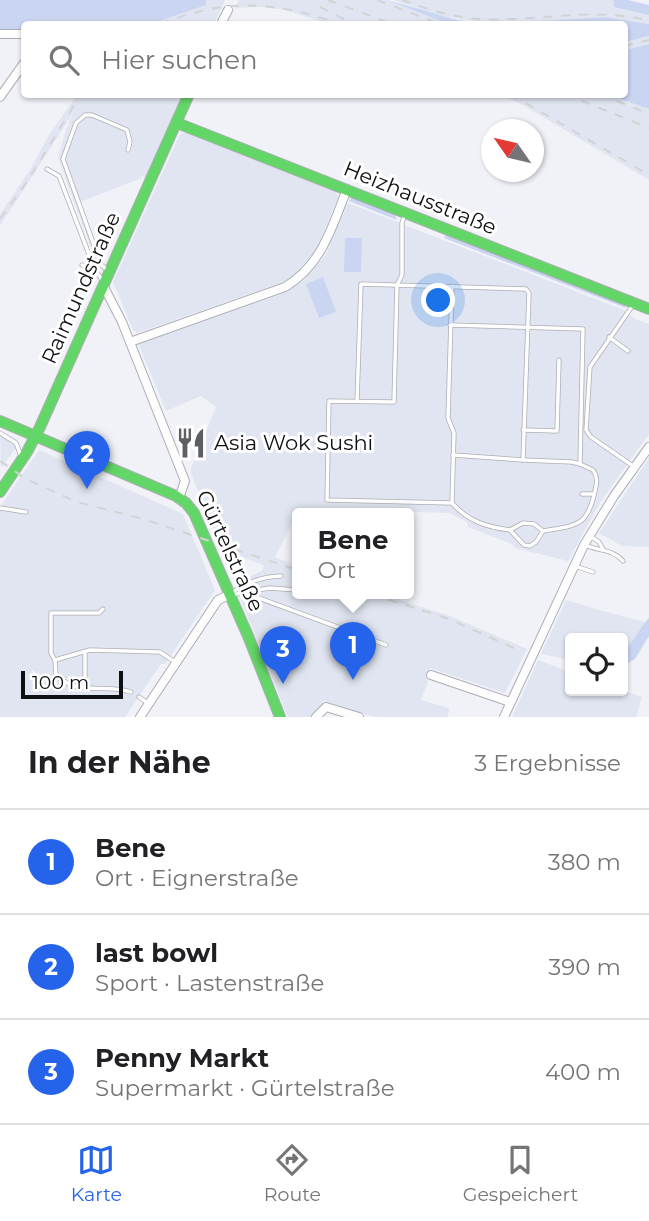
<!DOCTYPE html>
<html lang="de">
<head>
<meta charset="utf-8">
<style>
  :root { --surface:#fff; --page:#f6f6f6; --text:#202124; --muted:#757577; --line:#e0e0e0; --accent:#2563eb }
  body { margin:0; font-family:Montserrat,sans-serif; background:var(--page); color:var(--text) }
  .controls { position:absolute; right:21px; bottom:21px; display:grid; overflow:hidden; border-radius:7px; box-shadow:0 2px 5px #0004 }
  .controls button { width:63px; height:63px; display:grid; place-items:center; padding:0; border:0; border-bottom:2px solid var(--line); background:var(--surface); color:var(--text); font:35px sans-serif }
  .compass { position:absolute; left:481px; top:119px; width:63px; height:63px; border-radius:50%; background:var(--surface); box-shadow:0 2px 5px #0004; rotate:304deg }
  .scale { position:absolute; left:21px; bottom:18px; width:102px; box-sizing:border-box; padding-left:7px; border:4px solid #0f1013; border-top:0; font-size:19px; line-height:24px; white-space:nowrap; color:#0f1013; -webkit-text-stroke:5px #fff; paint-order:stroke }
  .you { position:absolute; left:439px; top:301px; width:24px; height:24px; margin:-18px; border:5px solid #fff; border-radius:50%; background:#1a73e8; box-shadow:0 0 0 10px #1a73e833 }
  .badge { display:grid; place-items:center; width:46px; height:46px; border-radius:50%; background:var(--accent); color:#fff; font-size:23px; font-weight:700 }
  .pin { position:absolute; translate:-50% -58px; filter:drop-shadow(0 2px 4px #0008) }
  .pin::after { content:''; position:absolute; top:37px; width:24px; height:21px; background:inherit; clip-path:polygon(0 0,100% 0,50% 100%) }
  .popup { position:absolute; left:292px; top:508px; width:122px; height:91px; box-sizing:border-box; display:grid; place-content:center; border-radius:7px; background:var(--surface); filter:drop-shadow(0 2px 5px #0005); font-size:23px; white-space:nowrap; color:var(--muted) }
  .popup b { font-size:26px; color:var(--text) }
  .popup::after { content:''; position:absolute; left:50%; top:100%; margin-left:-14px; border:14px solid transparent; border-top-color:var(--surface) }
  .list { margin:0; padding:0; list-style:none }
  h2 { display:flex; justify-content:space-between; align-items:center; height:91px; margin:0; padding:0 28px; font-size:30px }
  h2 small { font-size:23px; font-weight:400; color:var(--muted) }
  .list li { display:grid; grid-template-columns:46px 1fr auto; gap:21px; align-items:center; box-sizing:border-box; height:105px; padding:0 28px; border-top:2px solid var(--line) }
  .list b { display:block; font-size:26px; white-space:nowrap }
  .list p { margin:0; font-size:23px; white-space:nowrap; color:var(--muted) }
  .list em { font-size:23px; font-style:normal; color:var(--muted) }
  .icon { flex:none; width:38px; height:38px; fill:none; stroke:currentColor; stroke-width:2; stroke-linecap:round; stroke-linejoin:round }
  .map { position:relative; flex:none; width:649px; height:717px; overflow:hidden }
  .search { position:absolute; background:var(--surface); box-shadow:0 2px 5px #0004; left:21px; right:21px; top:21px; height:77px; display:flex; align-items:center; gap:18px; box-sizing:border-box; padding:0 24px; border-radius:7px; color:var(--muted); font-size:26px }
  .sheet { height:406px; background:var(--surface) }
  nav { display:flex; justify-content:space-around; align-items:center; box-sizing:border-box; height:98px; border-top:2px solid var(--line); background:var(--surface); font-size:19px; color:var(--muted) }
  nav a { display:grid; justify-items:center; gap:4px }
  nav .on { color:var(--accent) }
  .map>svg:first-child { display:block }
  .built { fill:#e0e5f1 }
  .green { fill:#cad5f2 }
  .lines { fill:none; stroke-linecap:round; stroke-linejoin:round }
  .lane-casing { stroke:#adaeb3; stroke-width:5 }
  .street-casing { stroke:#adaeb3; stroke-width:10 }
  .fast-casing { stroke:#adaeb3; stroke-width:12 }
  .lane { stroke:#fdfdfe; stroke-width:3.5 }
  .street { stroke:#fdfdfe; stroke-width:8 }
  .fast { stroke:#63d668; stroke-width:10 }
  .rail { stroke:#d1d3d4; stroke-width:2; stroke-dasharray:9 9; stroke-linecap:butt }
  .labels { text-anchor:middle; stroke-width:6; stroke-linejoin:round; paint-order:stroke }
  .street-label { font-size:21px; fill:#0f1013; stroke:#fff }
  .poi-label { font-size:21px; fill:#0f1013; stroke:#fff; text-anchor:start }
</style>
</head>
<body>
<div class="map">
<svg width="649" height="717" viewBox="0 0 649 717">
  <rect width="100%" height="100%" fill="#f0f2f8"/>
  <g class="built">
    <path d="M206 0H225L214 24H153L206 5Z"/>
    <path d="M239 0H387L448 24H328L285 10 261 7 235 8Z"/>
    <path d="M393 0H613L614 7 649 15V24L604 17 495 24 435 15Z"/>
    <path d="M649 36V44L625 50 624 42Z"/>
    <path d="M77 95H183L146 178 141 175 142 178 80 202 101 259 107 265 103 272 96 261 58 158 66 130 73 113 0 226V214L30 170 49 135Z"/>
    <path d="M501 95H609L649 109V180L521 104Z"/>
    <path d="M188 132 334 189 338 197 318 248 294 275 283 282 137 333 133 330 113 282 180 134Z"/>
    <path d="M348 203 624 310 635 319 649 324V434L601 501 568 561 515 548 512 544 468 527 467 522 449 513 300 508 275 557 297 566V594H382L450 616 527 649 505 693 430 668 428 674 430 676 421 700 449 708 448 717H374L324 701 313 717H288L234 583 262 571 264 565 222 551 190 471 216 407 201 396 166 411 138 343 254 301 255 303 279 295 302 282 326 255Z"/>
    <path d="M0 431 18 440 16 448 1 468Z"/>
    <path d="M39 450 183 514 215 590 165 664H161L125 717H0V507Z"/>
    <path d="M649 458V547L622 546 599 533Z"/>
    <path d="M566 600 596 609 645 622 633 643 623 651V638H570V660L541 654Z"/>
    <path d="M538 660 570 672V691L623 690 642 697 636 717H512Z"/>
  </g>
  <g class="green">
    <path d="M0 0H206V5L152 24H24V30L0 32Z"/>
    <path d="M387 0 457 20 495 24 604 17 649 24V36L625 42 624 24H448Z"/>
    <path d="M613 0H628L649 5V15L614 7Z"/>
    <path d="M649 44V109L609 95 624 94 625 50Z"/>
    <path d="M352 197 394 213 397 220 349 201Z"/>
    <path d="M446 234 625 305 626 308 444 238Z"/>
    <path d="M345 238H362L361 272H344Z"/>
    <path d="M323 277 336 312 319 318 306 284Z"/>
    <path d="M649 618V636L635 659 623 666V651C635 642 638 629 649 618Z"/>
  </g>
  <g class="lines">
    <g class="lane-casing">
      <g id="lane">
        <path d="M47 169 59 176 95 270"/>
        <path d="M405 214 402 223V275L397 285 394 402 329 401 327 500 452 503 454 433 448 418 452 286"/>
        <path d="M82 265 95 270 103 281"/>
        <path d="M108 270 101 265 63 159 76 123 85 115H92L127 130 130 142 128 150"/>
        <path d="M450 325 583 329 580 464 593 470C598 477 597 482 595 491 587 528 576 525 543 531"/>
        <path d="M609 337 628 351"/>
        <path d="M357 401 361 284 526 289 529 293 523 460 453 455"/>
        <path d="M523 430 557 431 559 360"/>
        <path d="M0 433 16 443 21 456"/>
        <path d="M523 460 572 462 580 464"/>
        <path d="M633 466 591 437 586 430 590 367 633 305"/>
        <path d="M582 494H594"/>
        <path d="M452 503C468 521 486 527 510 530"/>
        <path d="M0 508 26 512"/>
        <path d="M523 523 534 524 543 531 536 542 530 546 524 545 510 530Z"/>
        <path d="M590 536 599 542 603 549"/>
        <path d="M585 545C598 551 613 549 623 561"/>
        <path d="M575 566 593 572"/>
        <path d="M244 592 270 588 297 590"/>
        <path d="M230 594C247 582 261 577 281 576"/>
        <path d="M231 595 242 593 248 594 386 645"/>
        <path d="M55 660 51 653V613H99L103 609"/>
        <path d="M85 688V652"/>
        <path d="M131 692C104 683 83 697 56 676L55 660 90 650 160 652 175 662"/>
        <path d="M139 697 149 704"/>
      </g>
    </g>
    <g class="street-casing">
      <g id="street">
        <path d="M221 24 228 10"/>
        <path d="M0 34H24"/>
        <path d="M0 97 24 63"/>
        <path d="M103 285 122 322 185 481 179 498"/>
        <path d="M130 342 285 287C322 265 332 227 347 189"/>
        <path d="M431 675 510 702"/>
        <path d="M140 717 218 600 229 595"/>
        <path d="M316 717 326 707 359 717"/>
        <path d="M504 717 584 545 614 496 649 447"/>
      </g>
    </g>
    <g class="fast-casing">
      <g id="fast">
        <path d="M177 123 649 309"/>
        <path d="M0 421 176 496 186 503 194 513 248 636 280 717"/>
        <path d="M0 492 27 452 40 427 189 94"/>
      </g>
    </g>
    <use href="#lane" class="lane"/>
    <use href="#street" class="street"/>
    <use href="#fast" class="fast"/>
    <g class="rail">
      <path d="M328 0 392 24"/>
      <path d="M377 0 440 24"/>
      <path d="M402 0C428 9 453 18 481 19 537 22 594 6 649 21"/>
      <path d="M320 7 354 24"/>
      <path d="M160 24C222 0 266 0 328 20"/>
      <path d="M624 46 649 40"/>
      <path d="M510 94 649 175"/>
      <path d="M565 94 649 128"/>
      <path d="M600 94 649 114"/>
      <path d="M0 219 27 182 81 94"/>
      <path d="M0 461 26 479 77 502 143 519 297 570"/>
      <path d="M371 594 449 619 514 648"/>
    </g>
  </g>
  <defs>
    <g id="restaurant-bare" transform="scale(2.415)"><path d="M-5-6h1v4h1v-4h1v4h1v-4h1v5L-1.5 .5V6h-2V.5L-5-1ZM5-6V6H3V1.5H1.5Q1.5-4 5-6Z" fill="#5e5f63" stroke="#fff" stroke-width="2.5" paint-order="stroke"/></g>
  </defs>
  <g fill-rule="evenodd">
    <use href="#restaurant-bare" x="191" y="443"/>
  </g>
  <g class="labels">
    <g class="street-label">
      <text transform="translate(420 198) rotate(22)" y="7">Heizhausstraße</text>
      <text transform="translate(81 288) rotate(-66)" y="7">Raimundstraße</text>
      <text transform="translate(230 551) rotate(65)" y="7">Gürtelstraße</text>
    </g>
    <g class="poi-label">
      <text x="214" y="450">Asia Wok Sushi</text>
    </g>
  </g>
</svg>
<div class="controls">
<button><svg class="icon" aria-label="locate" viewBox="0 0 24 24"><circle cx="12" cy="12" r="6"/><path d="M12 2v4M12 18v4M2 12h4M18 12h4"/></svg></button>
</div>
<svg class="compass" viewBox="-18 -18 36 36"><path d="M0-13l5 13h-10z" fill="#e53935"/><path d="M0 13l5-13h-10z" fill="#757577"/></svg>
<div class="scale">100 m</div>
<div class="you"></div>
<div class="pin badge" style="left:353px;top:680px">1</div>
<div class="popup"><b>Bene</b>Ort</div>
<div class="pin badge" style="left:87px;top:489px">2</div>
<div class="pin badge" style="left:283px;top:684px">3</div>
<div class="search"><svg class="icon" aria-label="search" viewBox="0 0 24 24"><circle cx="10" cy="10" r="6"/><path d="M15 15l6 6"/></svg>Hier suchen</div>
</div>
<section class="sheet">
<h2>In der Nähe<small>3 Ergebnisse</small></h2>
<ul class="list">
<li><span class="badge">1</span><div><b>Bene</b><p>Ort · Eignerstraße</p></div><em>380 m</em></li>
<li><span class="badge">2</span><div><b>last bowl</b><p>Sport · Lastenstraße</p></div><em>390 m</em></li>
<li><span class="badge">3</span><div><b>Penny Markt</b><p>Supermarkt · Gürtelstraße</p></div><em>400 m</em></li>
</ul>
</section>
<nav>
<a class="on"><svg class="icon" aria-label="map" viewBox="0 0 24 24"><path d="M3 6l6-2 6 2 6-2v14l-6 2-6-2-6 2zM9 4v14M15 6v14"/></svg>Karte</a>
<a><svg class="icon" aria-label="directions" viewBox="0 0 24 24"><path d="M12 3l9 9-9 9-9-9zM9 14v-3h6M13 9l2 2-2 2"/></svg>Route</a>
<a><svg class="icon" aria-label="saved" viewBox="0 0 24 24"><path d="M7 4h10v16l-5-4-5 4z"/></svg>Gespeichert</a>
</nav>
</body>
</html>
